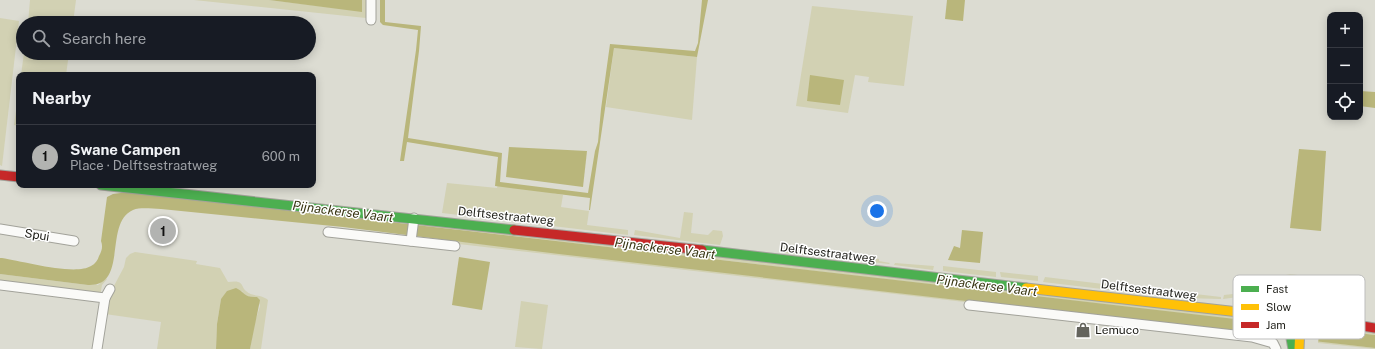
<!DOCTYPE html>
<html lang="en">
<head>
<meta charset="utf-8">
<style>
  :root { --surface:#171b24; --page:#242831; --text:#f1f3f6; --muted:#9ea1a6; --line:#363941; --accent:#b2b3b1 }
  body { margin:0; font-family:"Public Sans",sans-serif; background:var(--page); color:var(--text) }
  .controls { position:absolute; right:12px; top:12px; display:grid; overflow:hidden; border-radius:8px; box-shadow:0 2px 10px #0003 }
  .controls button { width:36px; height:36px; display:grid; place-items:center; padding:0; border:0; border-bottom:1px solid var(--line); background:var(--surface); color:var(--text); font:20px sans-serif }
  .you { position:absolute; left:877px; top:211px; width:14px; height:14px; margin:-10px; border:3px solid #fff; border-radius:50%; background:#1a73e8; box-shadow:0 0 0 6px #1a73e833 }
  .badge { display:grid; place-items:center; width:26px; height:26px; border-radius:50%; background:var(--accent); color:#111; font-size:13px; font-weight:700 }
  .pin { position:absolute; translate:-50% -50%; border:2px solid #fff; box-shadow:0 1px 4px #0006 }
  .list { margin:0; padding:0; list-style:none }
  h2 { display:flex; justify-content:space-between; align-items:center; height:52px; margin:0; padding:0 16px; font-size:17px }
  h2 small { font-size:13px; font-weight:400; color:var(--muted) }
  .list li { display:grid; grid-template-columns:26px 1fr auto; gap:12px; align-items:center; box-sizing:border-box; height:64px; padding:0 16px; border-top:1px solid var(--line) }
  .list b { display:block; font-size:15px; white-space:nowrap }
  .list p { margin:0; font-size:13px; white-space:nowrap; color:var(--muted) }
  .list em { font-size:13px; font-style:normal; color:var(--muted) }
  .icon { flex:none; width:22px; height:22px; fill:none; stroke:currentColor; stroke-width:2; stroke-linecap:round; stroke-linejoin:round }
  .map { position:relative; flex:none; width:1375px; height:349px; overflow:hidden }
  .search { position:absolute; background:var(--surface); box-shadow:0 2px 10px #0003; left:16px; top:16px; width:300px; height:44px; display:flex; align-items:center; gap:10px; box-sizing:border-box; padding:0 14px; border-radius:22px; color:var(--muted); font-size:15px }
  .panel { position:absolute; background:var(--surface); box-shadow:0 2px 10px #0003; left:16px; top:72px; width:300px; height:116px; border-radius:8px }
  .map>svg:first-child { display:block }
  .green { fill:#d2d1b3 }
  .water { fill:#b9b67b }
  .pier { fill:#dcdcd2 }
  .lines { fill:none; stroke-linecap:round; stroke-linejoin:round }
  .street-casing { stroke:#a2a29a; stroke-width:11 }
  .fast-casing { stroke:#a2a29a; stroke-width:11 }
  .slow-casing { stroke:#a2a29a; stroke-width:11 }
  .jam-casing { stroke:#a2a29a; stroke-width:11 }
  .street { stroke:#fafaf8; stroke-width:9 }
  .fast { stroke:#4caf50; stroke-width:9 }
  .slow { stroke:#ffc107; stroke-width:9 }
  .jam { stroke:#c62828; stroke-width:9 }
  .labels { text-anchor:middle; stroke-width:3; stroke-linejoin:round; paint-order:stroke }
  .street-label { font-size:12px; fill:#24241e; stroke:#fff }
  .poi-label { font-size:12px; fill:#24241e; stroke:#fff; text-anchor:start }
  .water-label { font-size:13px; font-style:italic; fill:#393714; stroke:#fff }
  .key { fill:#fff; stroke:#bdbdbc; stroke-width:1 }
  .key-label { font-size:11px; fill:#24241e }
</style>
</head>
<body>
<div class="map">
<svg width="1375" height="349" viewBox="0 0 1375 349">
  <rect width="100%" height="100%" fill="#dcdcd2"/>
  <g class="green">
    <path d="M30 0H76L73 23H28Z"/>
    <path d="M194 0H269L361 11 362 0H367L366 18Z"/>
    <path d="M812 6 913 16 904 86 868 82 869 77 855 75 848 113 796 106Z"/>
    <path d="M0 18 19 21 2 166 0 165Z"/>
    <path d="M614 48 697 57 692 120 606 107Z"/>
    <path d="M24 53H69L66 75H21Z"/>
    <path d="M19 90V126L14 125Z"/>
    <path d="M447 183 497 188 498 183 563 195 561 207 589 211 587 225 628 230V235L442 213Z"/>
    <path d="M684 212 693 213 691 233 708 235 713 230 722 231 723 236 720 245 634 235 635 230 680 238Z"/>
    <path d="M416 223 1256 318V322L982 304 476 246 414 239V236L985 303 1240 320 416 225Z"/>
    <path d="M784 248 815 252V255L828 256V257L784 253Z"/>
    <path d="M135 252 197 261 196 264 220 268 228 282C231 282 235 281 238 282 243 283 242 288 246 291 252 297 262 294 268 300L261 349H250L254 325 260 306 257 297C250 298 245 297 242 291L221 299 217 324 216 349H157L161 322 105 314 107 299 124 267 126 258 130 254Z"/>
    <path d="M835 256 851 258V256L879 259V261L890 263 889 264 835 258Z"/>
    <path d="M895 263 934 266 933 270 894 265Z"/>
    <path d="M943 266 996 272V277L943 271Z"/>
    <path d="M1000 272 1038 276V281L1001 277Z"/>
    <path d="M0 274 88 285H98L106 278 107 279 102 285 100 296 0 282Z"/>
    <path d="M1290 274C1303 275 1313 279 1321 289 1325 294 1327 298 1332 302V307C1313 297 1312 273 1284 281L1281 276Z"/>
    <path d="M1045 277 1145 289 1144 294 1043 282Z"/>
    <path d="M1268 285 1274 286 1268 292 1262 294 1223 299 1224 295 1251 292Z"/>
    <path d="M1152 289 1221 297V299L1182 298 1151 294Z"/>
    <path d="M521 301 548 305 542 349 515 347Z"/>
    <path d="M1320 326 1375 333V335L1320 329Z"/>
    <path d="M1318 341 1375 348V349L1318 343Z"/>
  </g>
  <g class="water">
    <path d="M269 0H362V12Z"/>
    <path d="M380 0H385V22L421 26 419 51 408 138 502 153 500 182 588 193 595 151 598 142 601 109 610 44 695 51 698 43 702 0H708L697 57 614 48 590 210H589L590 198 495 186 498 157 407 142 404 161H400L416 50 418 30 383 25 380 22Z"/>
    <path d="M947 0H965L963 21 945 19Z"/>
    <path d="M810 75 844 80 840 105 807 101Z"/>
    <path d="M1360 91 1375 92V108L1360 106Z"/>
    <path d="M509 147 587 151 583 187 506 177Z"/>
    <path d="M1299 149 1326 151 1321 231 1290 228Z"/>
    <path d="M128 192 1375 335V348L559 254 343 227 161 209C152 209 141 207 133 210 103 223 129 287 88 285L0 274V258H2C22 261 75 276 91 266 95 264 98 260 99 256 102 251 103 246 101 241L107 197 113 194Z"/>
    <path d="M962 230 983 232 980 263 948 260 954 246 960 248Z"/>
    <path d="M459 257 490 262 482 310 452 305Z"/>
    <path d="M236 288C245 292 244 298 257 297L260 300 250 349H216L217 324 221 299 227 291Z"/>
  </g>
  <path class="pier" d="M1254 320 1320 327 1318 343 1252 335Z"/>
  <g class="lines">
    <g class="street-casing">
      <g id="street">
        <path d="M371 20V0"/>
        <path d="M0 229 74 241"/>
        <path d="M328 232 455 246"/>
        <path d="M411 241 414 218"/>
        <path d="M0 285 105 298 97 349"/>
        <path d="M105 298 110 289"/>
        <path d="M969 305 1252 337 1273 343 1276 349"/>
      </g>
    </g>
    <g class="fast-casing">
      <g id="fast">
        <path d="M101 185 514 230"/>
        <path d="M702 250 1026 288"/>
        <circle cx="1293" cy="309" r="19"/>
        <path d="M1308 320 1329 325 1343 323"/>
        <path d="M1289 328 1293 349"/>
      </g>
    </g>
    <g class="slow-casing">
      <g id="slow">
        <path d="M1026 288 1275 316"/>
        <path d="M1299 349 1300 327"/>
      </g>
    </g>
    <g class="jam-casing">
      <g id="jam">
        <path d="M0 175 19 177"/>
        <path d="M514 230 702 250"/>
        <path d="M1242 310 1274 306"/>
        <path d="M1311 311 1329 316 1344 323 1375 328"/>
      </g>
    </g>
    <use href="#street" class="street"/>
    <use href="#fast" class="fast"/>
    <use href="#slow" class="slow"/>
    <use href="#jam" class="jam"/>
  </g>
  <defs>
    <g id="shop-bare" transform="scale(1.2)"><path d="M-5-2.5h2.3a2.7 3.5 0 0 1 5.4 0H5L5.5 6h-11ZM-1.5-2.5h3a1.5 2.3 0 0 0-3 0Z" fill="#64645d" stroke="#fff" stroke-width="2.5" paint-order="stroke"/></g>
  </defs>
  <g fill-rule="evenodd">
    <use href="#shop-bare" x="1083" y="330"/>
  </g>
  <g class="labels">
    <g class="street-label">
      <text transform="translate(506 216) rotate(6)" y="4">Delftsestraatweg</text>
      <text transform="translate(37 235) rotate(9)" y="4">Spui</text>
      <text transform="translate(828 253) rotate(7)" y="4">Delftsestraatweg</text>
      <text transform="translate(1149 290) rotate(7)" y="4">Delftsestraatweg</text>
    </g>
    <g class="poi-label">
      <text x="1095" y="334">Lemuco</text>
    </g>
    <g class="water-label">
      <text transform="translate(343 211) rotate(7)" y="5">Pijnackerse Vaart</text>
      <text transform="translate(665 248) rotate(7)" y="5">Pijnackerse Vaart</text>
      <text transform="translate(987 285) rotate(7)" y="5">Pijnackerse Vaart</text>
    </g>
  </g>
  <rect x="1233" y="275" width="132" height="64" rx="6" class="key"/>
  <rect x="1241" y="286" width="18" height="6" fill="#4caf50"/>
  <rect x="1241" y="304" width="18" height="6" fill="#ffc107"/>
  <rect x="1241" y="322" width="18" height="6" fill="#c62828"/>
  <g class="key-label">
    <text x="1266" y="293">Fast</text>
    <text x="1266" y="311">Slow</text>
    <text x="1266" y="329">Jam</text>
  </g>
</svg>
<div class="controls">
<button>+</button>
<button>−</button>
<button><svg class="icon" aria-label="locate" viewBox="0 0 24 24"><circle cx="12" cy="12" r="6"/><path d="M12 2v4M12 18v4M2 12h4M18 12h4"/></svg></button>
</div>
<div class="you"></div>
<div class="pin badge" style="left:163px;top:231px">1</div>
<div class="search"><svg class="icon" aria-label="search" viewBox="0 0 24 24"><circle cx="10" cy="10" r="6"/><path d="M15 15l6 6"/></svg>Search here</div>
<section class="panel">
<h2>Nearby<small></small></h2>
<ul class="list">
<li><span class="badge">1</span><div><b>Swane Campen</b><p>Place · Delftsestraatweg</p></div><em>600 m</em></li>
</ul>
</section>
</div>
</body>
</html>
